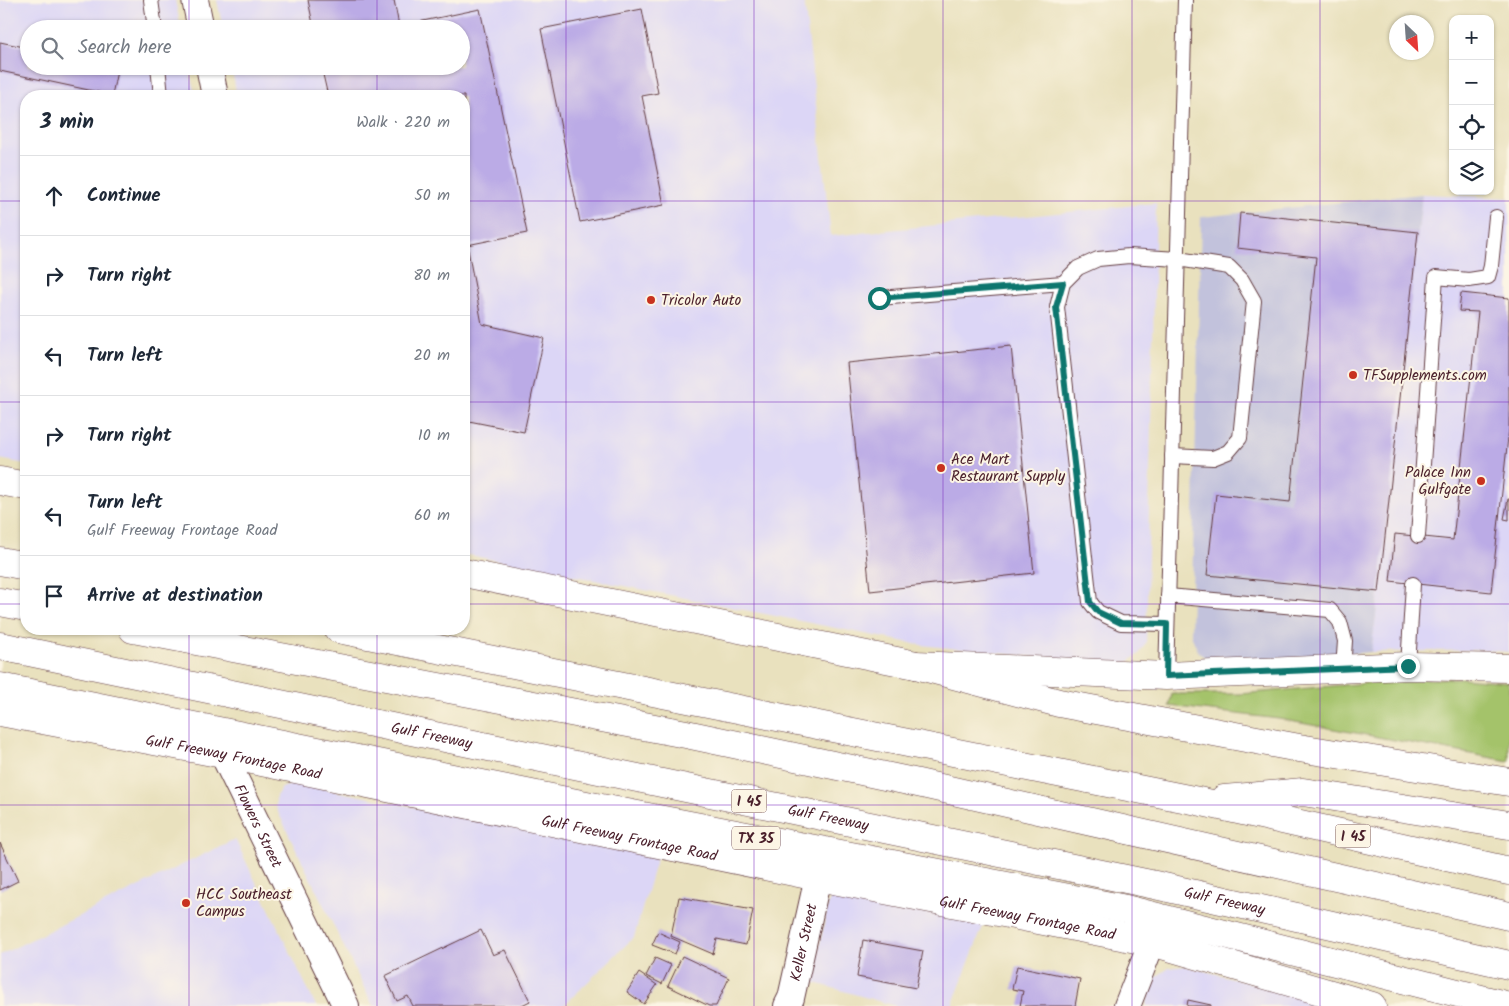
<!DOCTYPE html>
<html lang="en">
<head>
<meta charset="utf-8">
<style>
  :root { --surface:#fff; --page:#f6f6f7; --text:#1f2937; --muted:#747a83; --line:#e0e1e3 }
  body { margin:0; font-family:Kalam,sans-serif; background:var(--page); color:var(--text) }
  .controls { position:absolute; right:15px; top:15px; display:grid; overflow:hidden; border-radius:10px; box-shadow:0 1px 4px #0004 }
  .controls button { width:45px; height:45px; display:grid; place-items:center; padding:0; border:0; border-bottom:1px solid var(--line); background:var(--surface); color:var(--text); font:25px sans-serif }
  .compass { position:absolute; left:1389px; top:15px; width:45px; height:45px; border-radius:50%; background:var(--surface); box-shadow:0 1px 4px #0004; rotate:155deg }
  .stop { position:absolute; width:15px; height:15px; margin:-11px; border:4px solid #0f766e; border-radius:50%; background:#fff }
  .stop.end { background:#0f766e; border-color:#fff; box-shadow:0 1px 5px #0008 }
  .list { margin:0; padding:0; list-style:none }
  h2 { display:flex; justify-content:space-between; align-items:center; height:65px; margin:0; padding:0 20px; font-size:21px }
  h2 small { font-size:16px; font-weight:400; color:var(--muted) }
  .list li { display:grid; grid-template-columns:32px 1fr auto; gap:15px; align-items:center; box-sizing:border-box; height:80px; padding:0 20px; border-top:1px solid var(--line) }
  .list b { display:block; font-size:19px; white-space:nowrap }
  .list p { margin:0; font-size:16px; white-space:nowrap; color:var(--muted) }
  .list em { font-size:16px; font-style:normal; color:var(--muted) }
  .icon { flex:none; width:28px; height:28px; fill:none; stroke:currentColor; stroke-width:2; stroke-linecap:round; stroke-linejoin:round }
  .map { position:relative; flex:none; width:1509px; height:1006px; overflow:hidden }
  .search { position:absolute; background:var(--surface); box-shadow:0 1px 4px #0004; left:20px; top:20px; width:450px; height:55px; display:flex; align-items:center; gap:12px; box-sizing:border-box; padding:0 18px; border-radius:28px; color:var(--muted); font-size:19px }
  .panel { position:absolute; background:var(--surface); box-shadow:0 1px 4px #0004; left:20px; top:90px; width:450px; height:545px; border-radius:20px }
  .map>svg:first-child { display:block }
  .built { fill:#dcd6f6 }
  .industrial { fill:#c2c2dc }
  .green { fill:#a4c36b; stroke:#77714b }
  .building { fill:#bbabe6 }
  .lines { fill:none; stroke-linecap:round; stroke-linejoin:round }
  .lane-casing { stroke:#623c41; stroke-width:16 }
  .street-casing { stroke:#623c41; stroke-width:28 }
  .secondary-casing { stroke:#623c41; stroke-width:29 }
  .highway-casing { stroke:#623c41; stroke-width:29 }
  .lane { stroke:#fff; stroke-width:14 }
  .street { stroke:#fff; stroke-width:26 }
  .secondary { stroke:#fff; stroke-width:28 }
  .highway { stroke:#fff; stroke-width:28 }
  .route { stroke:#0f766e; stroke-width:6 }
  .grid { fill:none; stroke:#7b2cbf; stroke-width:1; stroke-opacity:0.55 }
  .poi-dot { fill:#c8321e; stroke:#fcf5e5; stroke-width:2 }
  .labels { text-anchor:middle; stroke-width:4; stroke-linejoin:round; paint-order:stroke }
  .shield { fill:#fcf5e5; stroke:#7f5f63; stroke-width:1 }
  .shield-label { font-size:14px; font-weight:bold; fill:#4a1f2b }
  .poi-label { font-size:15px; fill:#4a1f2b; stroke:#fcf5e5; text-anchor:start }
  .street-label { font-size:15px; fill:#4a1f2b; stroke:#fcf5e5 }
</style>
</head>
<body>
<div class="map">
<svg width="1509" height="1006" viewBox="0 0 1509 1006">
  <rect width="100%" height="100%" fill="#fcf5e5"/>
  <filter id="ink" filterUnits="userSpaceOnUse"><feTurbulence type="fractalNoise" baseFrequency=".02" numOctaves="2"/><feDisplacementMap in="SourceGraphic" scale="10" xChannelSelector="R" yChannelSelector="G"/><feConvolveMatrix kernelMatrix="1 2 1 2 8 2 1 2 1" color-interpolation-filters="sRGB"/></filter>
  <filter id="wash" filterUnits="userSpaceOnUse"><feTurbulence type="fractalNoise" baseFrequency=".0096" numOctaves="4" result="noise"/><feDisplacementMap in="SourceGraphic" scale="20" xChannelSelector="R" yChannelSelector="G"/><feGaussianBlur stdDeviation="1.12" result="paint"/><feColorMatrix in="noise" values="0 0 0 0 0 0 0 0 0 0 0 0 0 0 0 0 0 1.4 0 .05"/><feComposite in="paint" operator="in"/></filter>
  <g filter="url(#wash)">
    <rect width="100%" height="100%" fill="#e9e1be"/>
    <g class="built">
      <path d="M0 0H175L181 29H29V66H189L195 96H26V464L0 459Z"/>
      <path d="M217 0H804L831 236 1156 203 1146 643 1139 654 1127 663 1113 665 921 645 464 554V96H237L231 66H461V29H223Z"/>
      <path d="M1422 194 1509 198V652L1485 650 1371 652 1379 592Z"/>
      <path d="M295 783 657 856 634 937 563 1006H373L276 808V796L282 788Z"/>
      <path d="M235 839 316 1006H0V955Z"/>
      <path d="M845 893 985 921 952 1006H896L812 982 828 905 834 896Z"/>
      <path d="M1185 966 1340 1006H1146L1153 979 1169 968Z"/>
    </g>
    <path class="industrial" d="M1422 194 1379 592 1371 652 1224 664 1209 662 1198 651 1191 635 1201 217Z"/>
    <path class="green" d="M1462 678 1509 682V761L1279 719 1169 706 1172 694H1240L1402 680Z"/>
    <g id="blocks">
      <g class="building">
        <path d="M308 0H394L399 26 480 9 527 233 467 245 482 324 544 338 524 432 464 420V96H328L321 66H461V29H314Z"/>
        <path d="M642 9 658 93 642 96 664 205 580 222 541 29Z"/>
        <path d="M0 42 29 48V66H118L112 95 0 71Z"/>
        <path d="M1240 213 1418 232 1379 592 1207 575 1216 494 1290 502 1316 257 1237 248Z"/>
        <path d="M1461 293 1509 298V428L1491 592 1390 581 1395 534 1453 540 1478 312 1459 311Z"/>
        <path d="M1011 346 1034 573 870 591 847 363Z"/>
        <path d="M1508 499H1509V520L1504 519Z"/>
        <path d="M0 843 18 881 0 890Z"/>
        <path d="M679 897 753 910 746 945 717 939 713 954 671 936Z"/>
        <path d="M481 930 493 955 505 950 530 1001 520 1006H413L408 996 397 1001 385 976Z"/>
        <path d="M658 932 680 942 675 954 652 945Z"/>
        <path d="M863 940 923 951 916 988 857 977Z"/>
        <path d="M682 956 729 978 716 1006H709L668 986Z"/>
        <path d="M655 958 671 965 662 984 646 976Z"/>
        <path d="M1017 966 1080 979 1075 1006H1020L1023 991 1012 989Z"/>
        <path d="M639 973 657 985 644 1004 627 992Z"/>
        <path d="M1188 1000 1211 1005V1006H1187Z"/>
      </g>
    </g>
  </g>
  <g filter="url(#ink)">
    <use href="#blocks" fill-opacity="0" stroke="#623c41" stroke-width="1"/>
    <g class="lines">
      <g class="lane-casing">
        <g id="lane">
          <path d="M151 0 155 29"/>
          <path d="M158 66 161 96"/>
          <path d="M879 298 1063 283"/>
          <path d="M1418 536 1436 277 1469 280 1488 277 1491 266 1496 217"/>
          <path d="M1168 596 1330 610 1340 622 1345 641 1343 669"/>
          <path d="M1167 624 1121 623 1098 612 1090 602 1057 307 1063 283 1078 268 1098 259 1129 256 1178 259 1229 267 1242 280 1254 301 1240 438 1228 452 1213 458 1172 456"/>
          <path d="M1408 666 1413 584"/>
          <path d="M1166 676 1185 0"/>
        </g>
      </g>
      <g class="street-casing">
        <g id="street">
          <path d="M195 0 201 29"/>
          <path d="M209 66 215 96"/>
          <path id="s1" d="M223 754 346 1006"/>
          <path id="s2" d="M787 1006 791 998 818 877"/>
          <path d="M1127 1006 1152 942"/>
        </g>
      </g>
      <g class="secondary-casing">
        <g id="secondary">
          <path d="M0 481 26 486"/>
          <path d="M464 573 916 665 1166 676 1408 666 1509 668"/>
          <path id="s3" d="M0 712 223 754 818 877 1152 942 1372 1006"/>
        </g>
      </g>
      <g class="highway-casing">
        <g id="highway">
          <path d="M0 561 26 566"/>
          <path d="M0 602 26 607"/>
          <path d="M133 629 686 734 918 783 1509 916"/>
          <path d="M338 629 1198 801 1509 871"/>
          <path id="s4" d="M0 646 1155 885 1509 965"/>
          <path d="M916 665 1059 703 1299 748 1509 782"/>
          <path d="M0 687 601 808 1126 909 1509 1006"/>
          <path d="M1224 799 1303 792 1509 825"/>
        </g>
      </g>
      <use href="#lane" class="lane"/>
      <use href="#street" class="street"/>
      <use href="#secondary" class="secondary"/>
      <use href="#highway" class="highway"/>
    </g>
  </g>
  <g class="lines" filter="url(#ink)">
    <path class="route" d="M879 298 1063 283 1056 307 1090 602 1098 612 1121 623 1167 624 1166 676 1408 666"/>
  </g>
  <path class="grid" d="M189 0V29M377 0V29M566 0V1006M754 0V1006M943 0V1006M1132 0V1006M1320 0V1006M189 66V96M377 66V96M0 201H26M464 201H1509M0 402H26M464 402H1509M0 604H26M464 604H1509M189 629V1006M377 629V1006M0 805H1509"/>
  <g class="poi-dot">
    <circle cx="651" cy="300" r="5"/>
    <circle cx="1353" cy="375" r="5"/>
    <circle cx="941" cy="468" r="5"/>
    <circle cx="1481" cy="481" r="5"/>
    <circle cx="186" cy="903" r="5"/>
  </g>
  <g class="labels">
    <g class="shield">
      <rect x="731.5" y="789.5" width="35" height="23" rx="4"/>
      <rect x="1335.5" y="824.5" width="35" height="23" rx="4"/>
      <rect x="732" y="826.5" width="48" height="23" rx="4"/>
    </g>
    <g class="shield-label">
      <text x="749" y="806">I 45</text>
      <text x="1353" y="841">I 45</text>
      <text x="756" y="843">TX 35</text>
    </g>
    <g class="poi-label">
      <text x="661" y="305">Tricolor Auto</text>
      <text x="1363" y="380">TFSupplements.com</text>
      <text x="951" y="464">Ace Mart<tspan x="951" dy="17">Restaurant Supply</tspan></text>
      <text x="1471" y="477" text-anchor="end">Palace Inn<tspan x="1471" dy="17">Gulfgate</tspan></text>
      <text x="196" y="899">HCC Southeast<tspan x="196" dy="17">Campus</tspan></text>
    </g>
    <g class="street-label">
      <text dy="5" stroke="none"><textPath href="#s4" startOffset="441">Gulf Freeway</textPath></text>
      <text dy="5" stroke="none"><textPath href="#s3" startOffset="238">Gulf Freeway Frontage Road</textPath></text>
      <text dy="5" stroke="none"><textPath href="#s4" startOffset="846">Gulf Freeway</textPath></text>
      <text dy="5" stroke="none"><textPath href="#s1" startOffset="80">Flowers Street</textPath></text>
      <text dy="5" stroke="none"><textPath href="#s3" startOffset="642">Gulf Freeway Frontage Road</textPath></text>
      <text dy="5" stroke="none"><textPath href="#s4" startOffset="1251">Gulf Freeway</textPath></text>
      <text dy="5" stroke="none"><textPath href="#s3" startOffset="1048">Gulf Freeway Frontage Road</textPath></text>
      <text dy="5" stroke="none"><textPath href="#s2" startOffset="66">Keller Street</textPath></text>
    </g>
  </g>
</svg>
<div class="controls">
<button>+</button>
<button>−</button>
<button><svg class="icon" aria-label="locate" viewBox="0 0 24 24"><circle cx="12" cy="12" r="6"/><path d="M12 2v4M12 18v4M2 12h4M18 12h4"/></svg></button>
<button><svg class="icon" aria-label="layers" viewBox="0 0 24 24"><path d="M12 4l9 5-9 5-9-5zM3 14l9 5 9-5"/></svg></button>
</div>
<svg class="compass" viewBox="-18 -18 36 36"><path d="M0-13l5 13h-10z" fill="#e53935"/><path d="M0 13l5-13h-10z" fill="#747a83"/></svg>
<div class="stop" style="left:879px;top:298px"></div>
<div class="stop end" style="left:1408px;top:666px"></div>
<div class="search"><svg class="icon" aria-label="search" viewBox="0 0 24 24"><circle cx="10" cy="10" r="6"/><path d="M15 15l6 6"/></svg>Search here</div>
<section class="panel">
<h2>3 min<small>Walk · 220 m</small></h2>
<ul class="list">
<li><svg class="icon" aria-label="ahead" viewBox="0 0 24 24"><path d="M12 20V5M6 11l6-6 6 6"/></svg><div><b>Continue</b></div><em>50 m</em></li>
<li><svg class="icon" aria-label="right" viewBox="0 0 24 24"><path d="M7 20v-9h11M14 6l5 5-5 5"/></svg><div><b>Turn right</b></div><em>80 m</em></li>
<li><svg class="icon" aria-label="left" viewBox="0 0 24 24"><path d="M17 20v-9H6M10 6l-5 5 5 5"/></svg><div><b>Turn left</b></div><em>20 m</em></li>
<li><svg class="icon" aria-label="right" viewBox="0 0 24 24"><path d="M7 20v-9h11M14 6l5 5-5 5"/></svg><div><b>Turn right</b></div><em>10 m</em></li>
<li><svg class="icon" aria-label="left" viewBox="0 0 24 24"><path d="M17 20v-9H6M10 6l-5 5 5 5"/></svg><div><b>Turn left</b><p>Gulf Freeway Frontage Road</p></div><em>60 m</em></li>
<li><svg class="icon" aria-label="arrive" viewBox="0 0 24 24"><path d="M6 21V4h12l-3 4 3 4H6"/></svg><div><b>Arrive at destination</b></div></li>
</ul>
</section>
</div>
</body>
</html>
